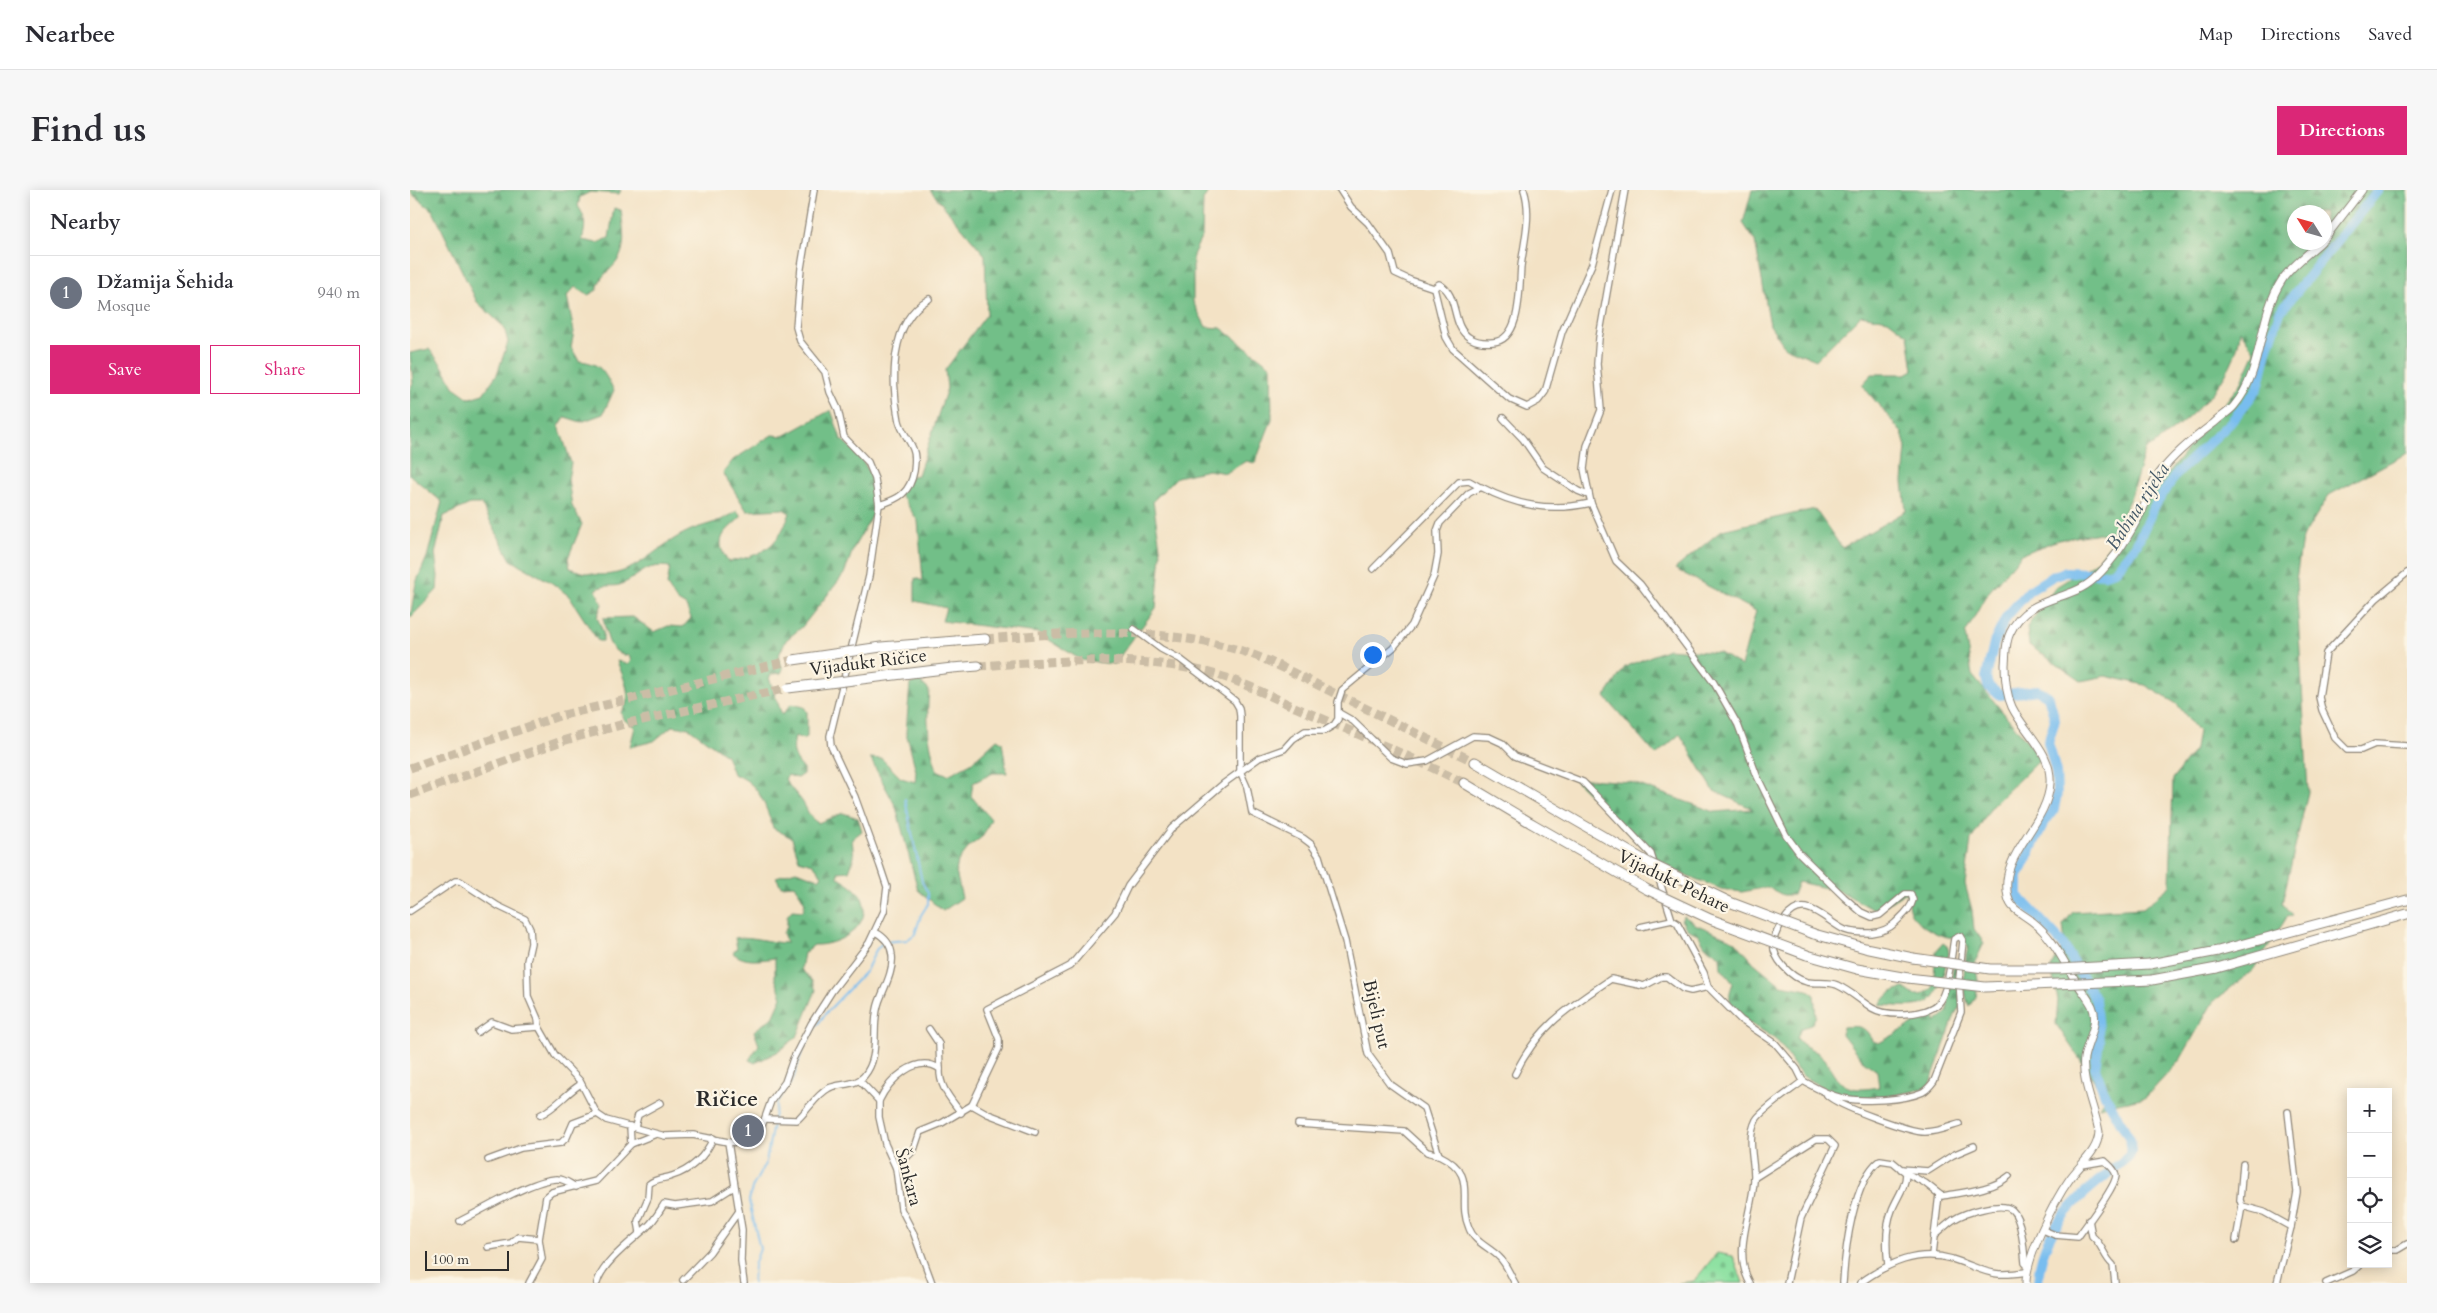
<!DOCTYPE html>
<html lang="en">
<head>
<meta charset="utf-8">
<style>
  :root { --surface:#fff; --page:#f7f7f7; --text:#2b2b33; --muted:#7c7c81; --line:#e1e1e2; --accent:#db2777 }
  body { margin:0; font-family:Cardo,serif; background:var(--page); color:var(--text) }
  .controls { position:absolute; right:15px; bottom:15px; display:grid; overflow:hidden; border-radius:0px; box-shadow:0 2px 12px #0003 }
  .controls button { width:45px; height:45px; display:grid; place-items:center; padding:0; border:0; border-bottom:1px solid var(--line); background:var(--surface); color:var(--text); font:25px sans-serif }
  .compass { position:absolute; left:1877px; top:15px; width:45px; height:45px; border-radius:50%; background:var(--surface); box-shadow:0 2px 12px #0003; rotate:307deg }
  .scale { position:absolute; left:15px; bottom:12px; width:84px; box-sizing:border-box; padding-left:5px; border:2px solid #2b2b2b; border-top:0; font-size:14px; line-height:18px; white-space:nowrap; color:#2b2b2b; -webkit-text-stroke:4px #fcf5e5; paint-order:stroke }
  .you { position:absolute; left:962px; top:464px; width:18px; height:18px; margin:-12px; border:4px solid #fff; border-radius:50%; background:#1a73e8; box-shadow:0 0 0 8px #1a73e833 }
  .badge { display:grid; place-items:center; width:32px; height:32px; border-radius:50%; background:var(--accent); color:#fff; font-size:16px; font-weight:700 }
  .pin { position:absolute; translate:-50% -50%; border:2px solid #fff; box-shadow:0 1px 5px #0006 }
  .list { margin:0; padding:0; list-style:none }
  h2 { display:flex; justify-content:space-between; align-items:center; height:65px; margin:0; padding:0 20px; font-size:21px }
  h2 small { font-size:16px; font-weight:400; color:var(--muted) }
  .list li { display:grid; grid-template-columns:32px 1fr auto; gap:15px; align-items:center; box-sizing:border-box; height:75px; padding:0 20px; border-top:1px solid var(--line) }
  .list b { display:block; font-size:19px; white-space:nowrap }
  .list p { margin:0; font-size:16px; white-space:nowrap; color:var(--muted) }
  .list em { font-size:16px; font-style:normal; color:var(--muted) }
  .actions { display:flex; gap:10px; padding:15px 20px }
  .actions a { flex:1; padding:11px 0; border:1px solid var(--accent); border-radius:0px; text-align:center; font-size:18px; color:var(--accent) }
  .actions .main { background:var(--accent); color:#fff }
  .icon { flex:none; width:28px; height:28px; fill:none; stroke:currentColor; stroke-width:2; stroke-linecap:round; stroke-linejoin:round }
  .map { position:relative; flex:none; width:1997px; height:1093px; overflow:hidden; border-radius:0px }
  header { display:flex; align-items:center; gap:30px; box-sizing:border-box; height:70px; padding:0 25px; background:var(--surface); border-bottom:1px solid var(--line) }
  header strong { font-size:24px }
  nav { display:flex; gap:28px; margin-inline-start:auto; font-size:18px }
  .intro { display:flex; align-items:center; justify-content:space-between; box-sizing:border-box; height:120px; padding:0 30px }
  h1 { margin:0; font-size:35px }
  .button { padding:12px 22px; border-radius:0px; background:var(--accent); color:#fff; font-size:18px; font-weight:700 }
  main { display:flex; gap:30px; padding:0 30px }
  aside { flex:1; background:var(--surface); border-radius:0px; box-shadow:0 2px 12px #0003 }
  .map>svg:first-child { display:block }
  .forest { fill:url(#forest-firs); stroke:#4e755a; fill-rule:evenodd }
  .cemetery { fill:url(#cemetery-stones); stroke:#5c8666 }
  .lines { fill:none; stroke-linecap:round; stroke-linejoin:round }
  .stream { stroke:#78bdef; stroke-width:2 }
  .river { stroke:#78bdef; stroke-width:10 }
  .highway-tunnel { stroke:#cbbda6; stroke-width:9; stroke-dasharray:9 4.5; stroke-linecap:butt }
  .minor-casing { stroke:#8f8678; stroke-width:8 }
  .major-casing { stroke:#8f8678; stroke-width:9 }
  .highway-casing { stroke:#8f8678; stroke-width:11 }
  .minor { stroke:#fff; stroke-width:5.5 }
  .major { stroke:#fff; stroke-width:7 }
  .highway { stroke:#fff; stroke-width:9 }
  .highway-bridge-casing { stroke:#8f8678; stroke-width:11; stroke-linecap:butt }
  .highway-bridge { stroke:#fff; stroke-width:9 }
  .labels { text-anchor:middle; stroke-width:4.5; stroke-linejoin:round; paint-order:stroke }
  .street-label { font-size:18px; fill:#2b2b2b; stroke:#fcf5e5 }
  .water-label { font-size:19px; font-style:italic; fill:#425766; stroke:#fcf5e5 }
  .district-label { font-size:22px; font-weight:bold; fill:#2b2b2b; stroke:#fcf5e5 }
</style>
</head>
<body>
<header>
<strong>Nearbee</strong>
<nav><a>Map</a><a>Directions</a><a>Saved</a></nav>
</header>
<div class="intro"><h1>Find us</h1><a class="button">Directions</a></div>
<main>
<aside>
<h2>Nearby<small></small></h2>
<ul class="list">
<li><span class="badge" style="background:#6b7280">1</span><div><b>Džamija Šehida</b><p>Mosque</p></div><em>940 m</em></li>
</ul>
<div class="actions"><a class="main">Save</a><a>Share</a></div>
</aside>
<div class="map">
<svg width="1997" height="1093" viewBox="0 0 1997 1093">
  <defs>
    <pattern id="forest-firs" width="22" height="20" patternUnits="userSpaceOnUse" patternTransform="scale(1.25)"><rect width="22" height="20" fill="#72bf88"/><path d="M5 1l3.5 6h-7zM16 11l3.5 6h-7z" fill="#5e9b6f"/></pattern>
    <pattern id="cemetery-stones" width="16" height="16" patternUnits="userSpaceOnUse" patternTransform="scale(1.25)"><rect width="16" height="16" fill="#8ee1a2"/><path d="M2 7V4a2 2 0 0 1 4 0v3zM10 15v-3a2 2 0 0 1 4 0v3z" fill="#7bc18c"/></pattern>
  </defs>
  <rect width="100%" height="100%" fill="#fcf5e5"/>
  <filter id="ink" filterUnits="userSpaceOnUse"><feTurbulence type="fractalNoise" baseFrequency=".02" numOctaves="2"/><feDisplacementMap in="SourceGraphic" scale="10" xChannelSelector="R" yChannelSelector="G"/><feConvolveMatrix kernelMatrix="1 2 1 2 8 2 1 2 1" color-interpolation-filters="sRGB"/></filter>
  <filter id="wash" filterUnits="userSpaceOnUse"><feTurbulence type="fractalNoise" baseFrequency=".0096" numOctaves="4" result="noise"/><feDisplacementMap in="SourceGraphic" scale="20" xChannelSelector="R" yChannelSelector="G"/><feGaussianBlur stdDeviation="1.12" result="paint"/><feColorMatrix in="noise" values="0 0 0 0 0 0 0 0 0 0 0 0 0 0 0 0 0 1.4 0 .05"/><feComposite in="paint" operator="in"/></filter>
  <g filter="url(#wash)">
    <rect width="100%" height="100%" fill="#f3e2c5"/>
    <g class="forest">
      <path d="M0 0H211L209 4 180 2 170 7 168 16C176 28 176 36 172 50L187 53 199 48 204 18 211 20C213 38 218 59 205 74 195 86 191 84 187 100L178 105 165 97 157 106 164 142 161 157 169 171C192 173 193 182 204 200L193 224 171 232 155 227 149 236 161 273 158 289 162 316 172 334 158 368 160 378C220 401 235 360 281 340 299 333 310 333 327 321L332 326C316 342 302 347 318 372 353 365 367 358 380 323L373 319 337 321 313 283 323 270 362 245 374 246 421 220 431 249 450 266 462 287 465 321 444 357 434 384 392 437 376 450 368 467 373 479 371 483 362 484 359 488 372 525 381 514 394 517 397 522V547L393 549 385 546C382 560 383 568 393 578V584L387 588 378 585 375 589C379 597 386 603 392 611 398 620 398 627 408 633L433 623 448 628 452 641 442 649 444 667 439 681 428 682V687C436 693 448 699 452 708 464 737 427 756 404 755L394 763 391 779 402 791 406 800 387 847 367 862 345 873 339 870 349 855 344 841 363 827 372 807 365 788V768C350 770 335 773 323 763L327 758 325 748C341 745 359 753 377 753L373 743 377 737V726L382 720 393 721 395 713 385 695 371 696 366 687 386 681 409 689 412 685 403 674 389 670 382 648 363 638C355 614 349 592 323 584L316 565 279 538 262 536 244 551 220 557 225 537 213 529 211 522C225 507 213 488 207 471L217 474 221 471 219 466C197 462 198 448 193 428L223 427 244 442 258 436 273 437 281 428 276 416 266 410 257 395 260 377C235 373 232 385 212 394 204 398 194 393 186 400L192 414 187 427 193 442V451H188L159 406 142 393 101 370 71 314H60L34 326 25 364 28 386 27 400 0 428 6 393 17 367 32 312 0 285V199L3 193 0 163 19 159 31 174 45 198 59 208 73 204 87 184 98 152 94 137 67 112 23 21 2 4Z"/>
      <path d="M520 0H799L793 10 792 46 783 65V112L796 137 811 138 861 176 862 229 845 273 836 271 816 283 798 280 767 287 743 311 751 364 746 418 704 474 671 470 628 443 532 431 536 418 505 411V388L513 391 508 331 488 301 492 299 496 287 508 285 537 198 535 180 577 124 575 65Z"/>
      <path d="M1342 0H1997V263L1919 305 1892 348 1886 390 1898 602 1872 713 1883 726 1877 727 1843 780 1803 812 1770 870 1736 907 1689 917 1695 907 1646 834 1648 810 1641 778 1655 753 1653 735 1663 722 1733 718 1760 696 1763 589 1785 559 1788 541 1767 514 1735 495 1695 486 1671 491 1619 455 1617 437 1646 397 1687 371 1831 193 1845 162 1830 140C1828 189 1776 234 1735 260L1721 306 1702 345 1689 343 1648 350 1612 364 1577 404 1555 444 1562 485 1631 568 1582 616 1561 650 1555 694 1562 720 1564 739 1574 753 1565 772 1568 791 1566 807 1559 816C1551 795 1554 778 1558 757L1550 746C1536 752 1511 737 1502 725 1498 720 1498 709 1496 702L1466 721 1430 701 1388 692 1383 705H1373L1357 697 1332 702 1311 699 1268 682 1241 664 1163 588 1220 592 1305 622 1343 619 1304 601 1270 544 1246 565 1195 507 1215 477 1258 459 1310 463 1331 476 1346 421 1265 379 1312 340 1405 319 1432 358 1496 321 1493 292 1496 257 1492 243 1452 195 1462 184H1496L1503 180 1498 145 1478 130 1451 125 1406 170 1375 157 1360 135 1345 51 1333 33ZM1884 22H1914V52H1884Z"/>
      <path d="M509 491 519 500C516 528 518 553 527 580L538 585 561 573 587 549 592 552 597 583H583L563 593 561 606 581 629 573 646 560 656 548 671 546 682 552 708 533 721 508 700 486 617 460 568 472 569 491 588 505 592 506 581 496 542 500 494Z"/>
      <path d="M1274 726 1285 734 1325 751 1344 773 1371 795 1398 800 1404 804 1406 826 1401 835 1391 838 1387 848C1393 858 1406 859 1414 868 1419 873 1420 880 1424 885 1436 902 1451 900 1469 897L1467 881 1452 870 1432 844 1433 837C1448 836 1456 835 1462 851L1469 853 1520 825 1525 826V833L1537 822 1543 778 1545 773 1549 772 1550 817 1545 825 1520 894C1512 900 1505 901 1495 903 1460 911 1427 907 1396 888 1384 881 1378 862 1368 852 1348 832 1308 829 1323 793L1311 778 1310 766 1295 756 1288 744 1277 739 1271 730Z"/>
      <path d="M1533 753 1538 757 1539 763C1525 816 1527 819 1470 815 1477 805 1482 800 1494 798L1504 805H1512L1523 798 1526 761Z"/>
    </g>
    <path class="cemetery" d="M1307 1063 1323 1066 1333 1093H1269L1284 1091Z"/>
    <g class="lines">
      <path class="stream" d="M343 1093 344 1075 350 1059 339 1011 342 998 356 972 367 912 383 890 392 861 403 841 416 823 456 781 466 760 473 752 497 750 505 744 511 725 518 714V703L512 692 495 609"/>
      <path class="river" d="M1628 1093C1631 1031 1676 1002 1719 966L1722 961 1720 949 1695 905 1685 878 1689 851 1685 809 1652 753 1608 706V686L1632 636 1644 619 1647 603 1646 582 1638 552 1645 530 1638 506 1627 500 1590 505 1578 496 1576 488 1584 453 1597 426 1619 401 1643 386 1656 382 1695 384 1705 381 1726 355 1744 317 1767 283 1821 232 1848 198 1857 161 1870 122 1968 0"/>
    </g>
  </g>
  <g filter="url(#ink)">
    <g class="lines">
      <g class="highway-tunnel">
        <path d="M575 449C661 442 748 436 832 461 863 471 893 488 922 502 970 525 1017 549 1065 572"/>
        <path d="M568 476C648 471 740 463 817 488 841 496 864 508 887 518 944 542 999 566 1054 593"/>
        <path d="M0 578 149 526 383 470"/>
        <path d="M0 605 152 551 214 534 378 498"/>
      </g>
      <g class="minor-casing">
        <g id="minor">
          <path d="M930 0 941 17 958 33 980 64 985 83 1000 90 1024 98"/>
          <path d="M1114 0C1122 24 1114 52 1111 76 1109 97 1112 150 1083 152 1075 153 1067 152 1060 148 1040 136 1050 105 1029 94L1024 98 1036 147 1043 159 1099 209 1117 217 1128 211 1135 202 1152 142 1182 74 1202 0"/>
          <path d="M1215 0 1189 148 1187 174 1191 220 1177 256 1174 279 1181 313 1206 371 1230 394 1304 493 1328 535 1347 586 1376 645 1390 664 1434 707 1451 722 1462 727 1470 725 1495 704H1501L1503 710C1501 719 1492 726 1485 733 1478 740 1470 742 1461 743 1452 743 1443 743 1435 740 1415 731 1394 701 1374 730 1369 737 1365 743 1364 750 1360 768 1382 788 1397 792 1407 794 1417 791 1427 795 1442 802 1449 810 1462 818 1477 827 1514 826 1527 814 1539 803 1541 765 1544 749L1550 746 1553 751 1549 789 1551 822 1524 891C1521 895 1518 899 1513 902 1493 911 1454 912 1432 908 1418 905 1406 898 1393 891 1383 899 1350 921 1346 930 1336 950 1345 970 1344 991 1342 1023 1322 1062 1340 1093"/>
          <path d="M1093 228 1113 249 1133 278 1168 301 1178 305"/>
          <path d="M469 315C489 309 500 303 504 281 505 273 506 266 503 259 499 249 492 242 489 231 481 192 479 131 519 109"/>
          <path d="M963 379 1049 292 1059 291 1068 296"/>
          <path d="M1997 383 1966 409 1916 463 1909 507 1912 520 1925 548 1937 560H1951L1965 554 1997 556"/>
          <path d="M724 439 751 459 770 469 825 511 829 518 830 526V581L837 597 842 623 893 648 901 654 909 666 935 751 958 864 980 894 1014 918 1029 965C1070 985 1046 1008 1059 1038 1064 1052 1079 1057 1089 1067 1096 1073 1100 1085 1105 1093"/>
          <path d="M929 523 943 531 981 568 997 574 1017 571 1063 546 1079 547 1092 553 1105 566 1173 592 1241 664 1262 730"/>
          <path d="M0 721 45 691H50L88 716 115 729 120 739 121 753 117 771 118 806 128 829 129 837 145 865 170 891 187 924 196 930 255 946 283 945 318 952 332 1040 331 1071 334 1093"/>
          <path d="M1230 737 1262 730 1267 733 1294 783 1298 797"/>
          <path d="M519 839 529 854 530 879"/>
          <path d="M68 842 82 832 101 839 129 837"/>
          <path d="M1105 884C1128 836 1158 818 1201 789L1234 796 1251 787H1257L1273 799 1281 801 1298 797 1331 830 1365 853 1387 879 1393 891"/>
          <path d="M450 891 469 911V927L475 954 486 978 491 1019 504 1044 522 1093"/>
          <path d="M1417 905C1428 916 1500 942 1515 942 1526 942 1539 937 1549 934"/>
          <path d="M469 911C479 890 506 863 530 879 529 897 541 909 551 923"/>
          <path d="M562 915 578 924 625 942"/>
          <path d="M1878 922 1887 1002 1881 1037"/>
          <path d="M130 925C147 917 156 903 171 894"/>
          <path d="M355 929 387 930C398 920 406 905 419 898 430 893 446 896 454 886 472 865 460 836 469 812 474 798 484 781 482 765 481 755 475 747 465 742"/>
          <path d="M888 934 994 941 1017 962 1029 965"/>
          <path d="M220 936 221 954"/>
          <path d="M225 937 228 925 250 913"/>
          <path d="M318 952 335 953 348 947 361 911 375 892 383 869 401 834 422 801 459 753 474 721 477 697 470 676 445 607 421 556 420 546 459 386 469 315 465 289 458 272 434 247 428 219 420 202 415 182 390 151 386 137 391 78 404 0"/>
          <path d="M78 970 111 958 151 953 157 947 163 933 187 924"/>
          <path d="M486 978 504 960 510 942 532 933 562 915 589 858V849L577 819 660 776 705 723 718 696 762 638 813 594 849 568 874 559 883 549 895 541H914L924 535 928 529V512L932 500 983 458 1002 435 1024 386 1028 364 1027 341 1030 333 1059 303 1071 297C1106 316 1140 322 1181 313"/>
          <path d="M1491 979 1518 981 1543 965 1564 956"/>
          <path d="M1496 983 1515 993 1529 1004 1522 1065"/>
          <path d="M1344 988 1406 949H1418L1425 956 1391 1028 1377 1093"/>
          <path d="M1529 1004 1532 1006C1554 1002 1582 1000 1599 986"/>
          <path d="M1832 1016 1830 1010 1833 974"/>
          <path d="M1679 1030 1682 1046C1693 1055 1693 1066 1703 1075L1705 1093"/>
          <path d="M50 1031C73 1020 125 988 148 989 155 989 160 994 166 997"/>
          <path d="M1633 1040 1645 1045 1668 1047C1676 1035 1705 998 1706 986 1706 980 1699 975 1695 971L1672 975"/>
          <path d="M230 1042 228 1031 238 1008 239 994C246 988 254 989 262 986 281 980 296 966 303 948"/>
          <path d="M1524 1046C1530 1041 1536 1035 1543 1030 1553 1023 1592 1011 1602 1020 1612 1029 1614 1060 1615 1073L1618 1076"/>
          <path d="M1826 1050 1832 1016 1854 1022 1881 1037 1867 1093"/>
          <path d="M78 1057 101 1053 108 1047 129 1049"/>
          <path d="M1978 1060H1987L1997 1054"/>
          <path d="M273 1090 300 1062 329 1021"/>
          <path d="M119 1093 132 1069 129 1049 136 1007 142 1002 186 991 221 954 246 944"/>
          <path d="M187 1093C192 1073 223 1050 237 1037 244 1031 249 1022 254 1014L265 1016 302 1011 324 997"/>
          <path d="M1433 1093C1435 1060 1443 990 1470 970L1483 972 1496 983C1496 997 1487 1007 1482 1020 1475 1037 1476 1057 1478 1075"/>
          <path d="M1450 1093C1478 1073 1508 1059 1542 1069 1576 1080 1578 1088 1616 1082"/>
          <path d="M1916 1093 1943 1081 1951 1074"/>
        </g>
      </g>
      <g class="major-casing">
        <g id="major">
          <path d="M1914 49 1952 0"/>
          <path d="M1616 1093C1616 1068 1644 1011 1659 990 1670 974 1688 962 1689 942 1685 918 1671 891 1674 868 1677 851 1690 833 1682 816 1678 808 1672 801 1667 793 1654 773 1643 747 1623 732 1613 723 1601 721 1598 707 1588 664 1638 635 1640 593 1642 562 1614 542 1602 517 1596 504 1595 489 1595 475 1596 464 1595 453 1600 443 1618 404 1658 413 1684 389 1706 368 1719 346 1733 319 1738 307 1741 294 1749 284 1763 265 1785 247 1804 233 1810 227 1819 222 1824 216 1854 181 1847 128 1872 90 1881 76 1898 64 1911 52"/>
        </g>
      </g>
      <g class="highway-casing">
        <g id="highway">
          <path d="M546 451 575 449"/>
          <path d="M542 478 568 476"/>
          <path d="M1065 572 1132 611"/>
          <path d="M1054 593 1121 633"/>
          <path d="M1404 744 1455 758 1503 768"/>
          <path d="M1397 765 1447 779 1498 788"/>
          <path d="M1740 774 1808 761 1997 710"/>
          <path d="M1742 790 1807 778 1997 724"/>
        </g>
      </g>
      <use href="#minor" class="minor"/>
      <use href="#major" class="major"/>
      <use href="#highway" class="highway"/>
      <g class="highway-bridge-casing">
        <g id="highway-bridge">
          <path d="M383 470 471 457 546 451"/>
          <path d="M378 498 542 478"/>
          <path d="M1132 611 1239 673 1322 713 1404 744"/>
          <path d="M1121 633 1236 699 1300 729 1397 765"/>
          <path d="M1503 768 1580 779H1649L1740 774"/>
          <path d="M1498 788 1575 797 1742 790"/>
        </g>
      </g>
      <use href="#highway-bridge" class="highway-bridge"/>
    </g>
  </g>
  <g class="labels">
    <g class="street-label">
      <text transform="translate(458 472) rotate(-7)" y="6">Vijadukt Ričice</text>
      <text transform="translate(1264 691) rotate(26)" y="6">Vijadukt Pehare</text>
      <text transform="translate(967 824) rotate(77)" y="6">Bijeli put</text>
      <text transform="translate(499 987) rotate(75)" y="6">Šankara</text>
    </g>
    <g class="water-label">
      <text transform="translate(1727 316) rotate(-57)" y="7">Babina rijeka</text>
    </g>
    <g class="district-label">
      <text x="317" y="916">Ričice</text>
    </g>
  </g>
</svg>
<div class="controls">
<button>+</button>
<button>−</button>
<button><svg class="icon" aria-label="locate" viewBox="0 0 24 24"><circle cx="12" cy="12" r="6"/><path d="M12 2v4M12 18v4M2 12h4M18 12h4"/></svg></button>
<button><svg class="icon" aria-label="layers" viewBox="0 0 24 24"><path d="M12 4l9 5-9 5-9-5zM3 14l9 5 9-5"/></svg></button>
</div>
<svg class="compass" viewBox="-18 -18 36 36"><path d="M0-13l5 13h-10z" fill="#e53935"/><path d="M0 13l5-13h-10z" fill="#7c7c81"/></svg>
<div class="scale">100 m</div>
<div class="you"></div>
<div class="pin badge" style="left:338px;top:941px;background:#6b7280">1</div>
</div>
</main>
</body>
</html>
